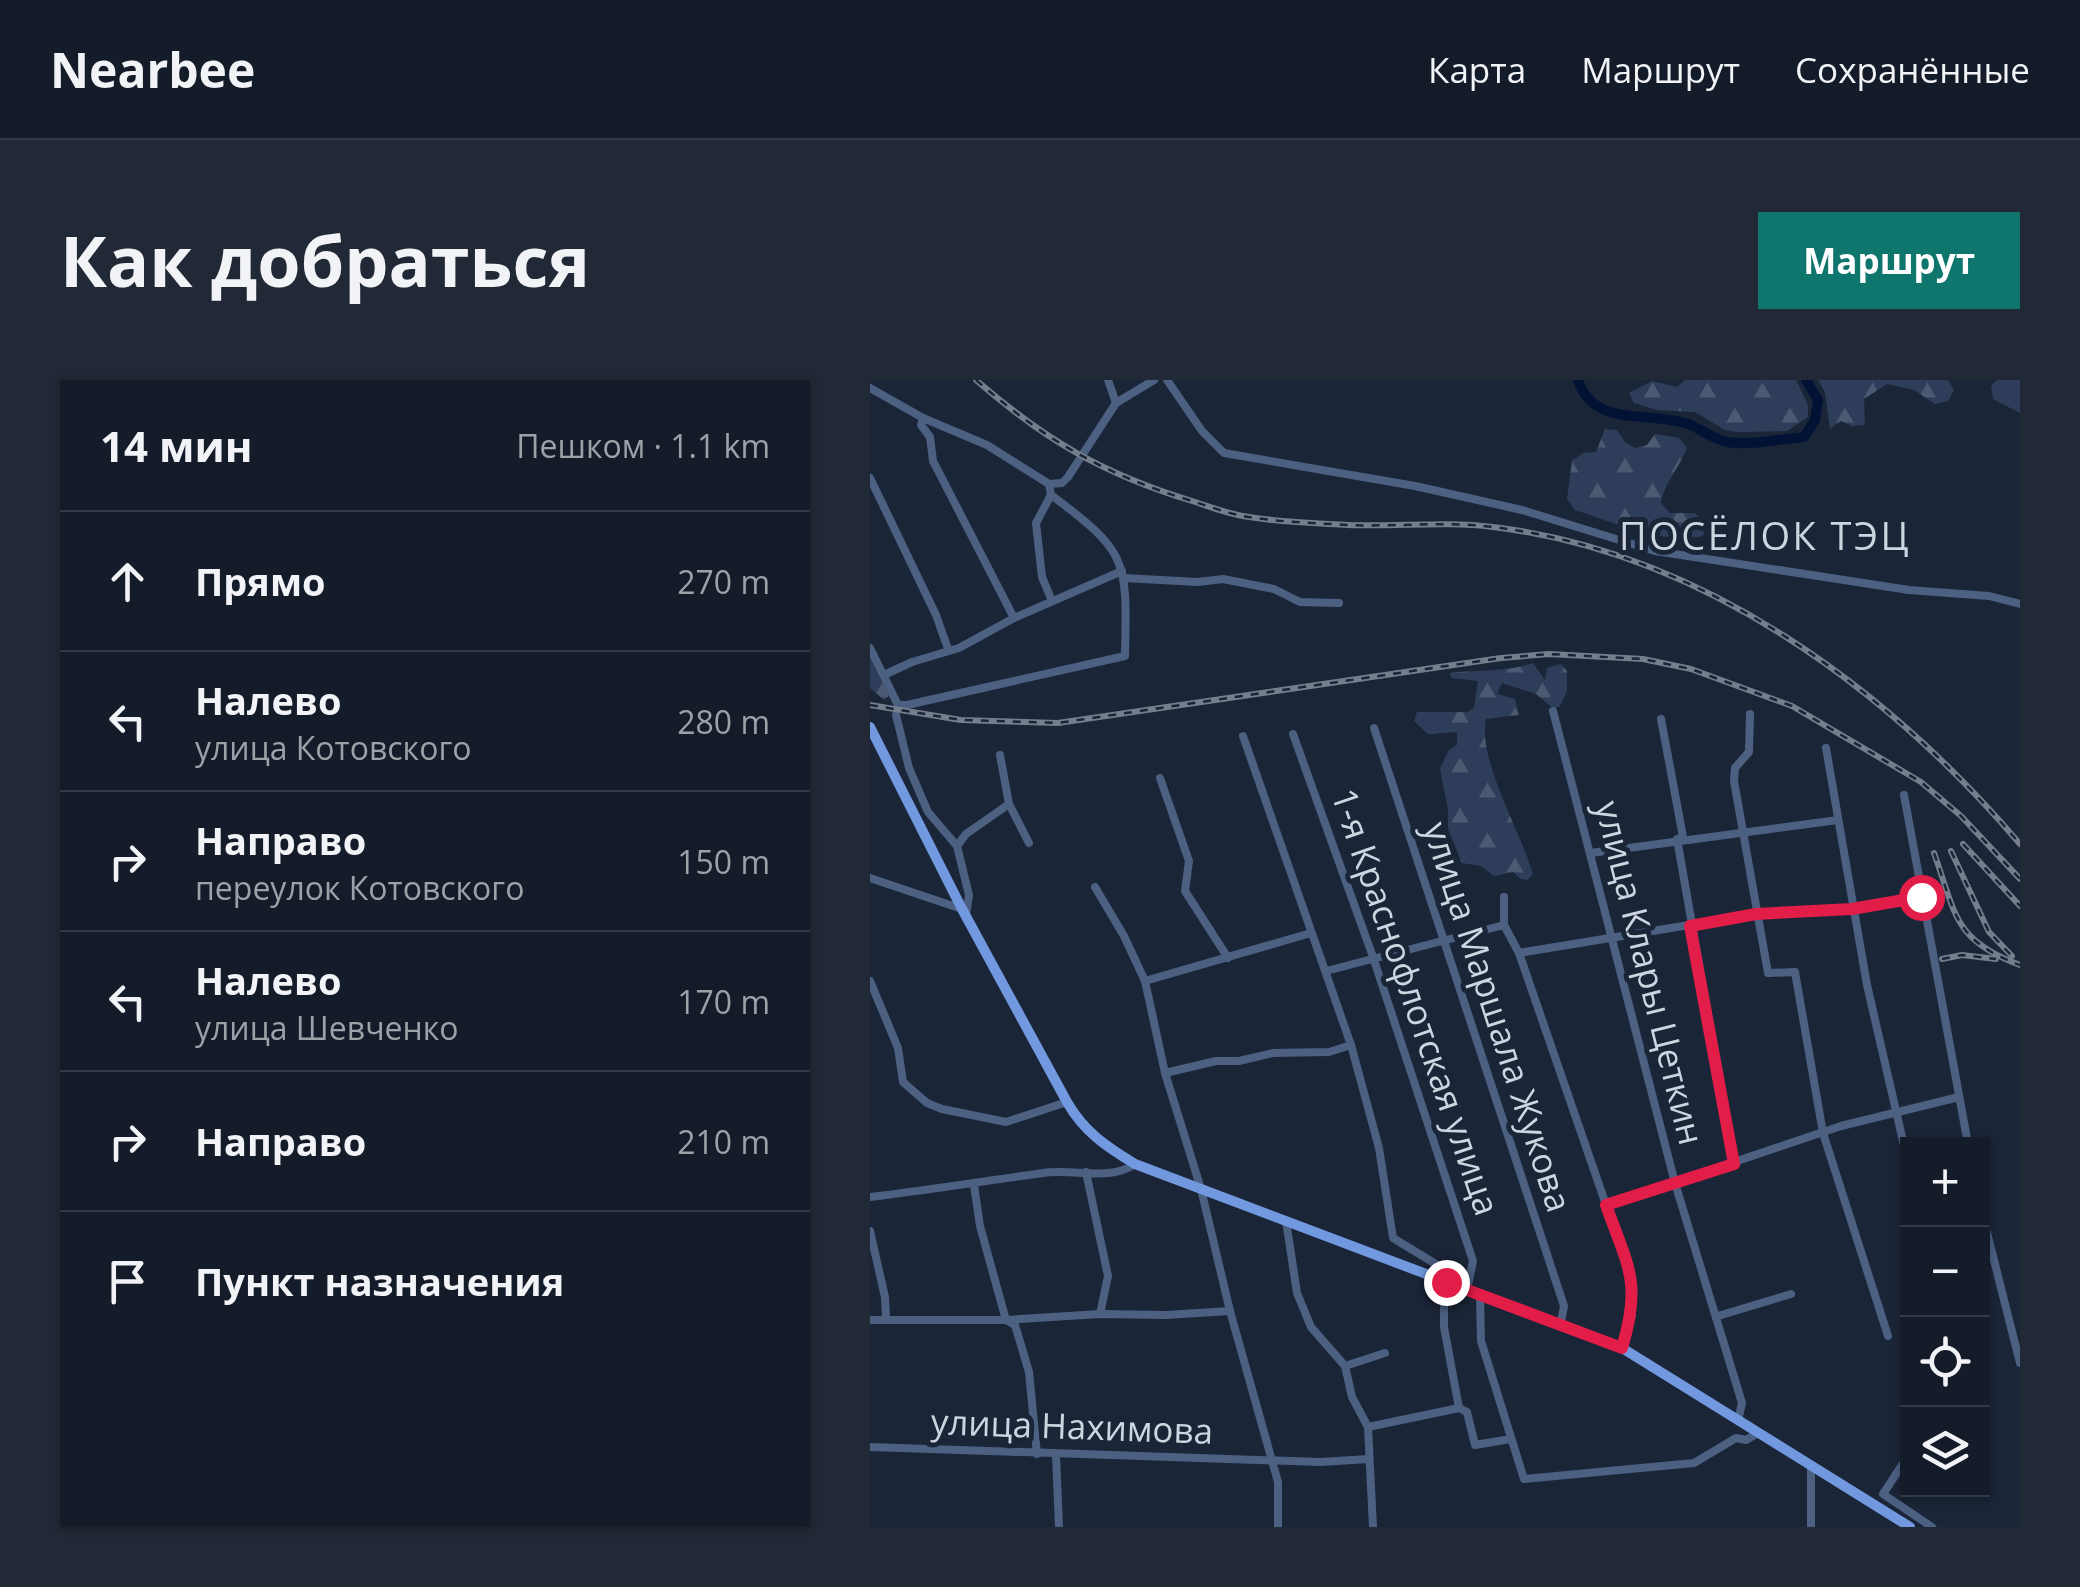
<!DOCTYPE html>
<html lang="ru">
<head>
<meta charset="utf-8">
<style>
  :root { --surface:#141c2a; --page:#212936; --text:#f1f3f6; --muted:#9da1a8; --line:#333a47; --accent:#0f766e }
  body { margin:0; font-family:"Open Sans",sans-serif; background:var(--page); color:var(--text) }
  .controls { position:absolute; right:30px; bottom:30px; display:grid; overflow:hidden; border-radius:0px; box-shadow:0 2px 8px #0004 }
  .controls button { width:90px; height:90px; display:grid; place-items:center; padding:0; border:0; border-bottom:2px solid var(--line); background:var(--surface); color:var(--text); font:50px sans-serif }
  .stop { position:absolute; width:30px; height:30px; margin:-22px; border:8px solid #e11d48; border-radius:50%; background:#fff }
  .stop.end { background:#e11d48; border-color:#fff; box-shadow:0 2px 10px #0008 }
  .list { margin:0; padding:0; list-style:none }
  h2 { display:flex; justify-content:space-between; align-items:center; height:130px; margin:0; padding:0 40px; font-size:42px }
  h2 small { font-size:32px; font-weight:400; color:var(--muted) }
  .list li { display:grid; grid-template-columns:65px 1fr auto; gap:30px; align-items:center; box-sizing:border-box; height:140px; padding:0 40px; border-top:2px solid var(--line) }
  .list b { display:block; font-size:38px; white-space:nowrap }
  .list p { margin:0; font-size:32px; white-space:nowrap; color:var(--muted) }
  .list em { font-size:32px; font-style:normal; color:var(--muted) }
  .icon { flex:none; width:55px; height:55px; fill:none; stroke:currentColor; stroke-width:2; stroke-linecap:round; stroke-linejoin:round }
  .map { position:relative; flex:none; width:1150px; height:1147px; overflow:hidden; border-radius:0px }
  header { display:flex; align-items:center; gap:60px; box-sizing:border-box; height:140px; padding:0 50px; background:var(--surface); border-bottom:2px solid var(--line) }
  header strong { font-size:48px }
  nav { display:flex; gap:55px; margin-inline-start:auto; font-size:35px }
  .intro { display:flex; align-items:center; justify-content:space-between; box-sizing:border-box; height:240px; padding:0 60px }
  h1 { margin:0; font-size:70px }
  .button { padding:25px 45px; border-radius:0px; background:var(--accent); color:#fff; font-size:35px; font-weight:700 }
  main { display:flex; gap:60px; padding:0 60px }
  aside { flex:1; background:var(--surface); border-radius:0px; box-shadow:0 2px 8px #0004 }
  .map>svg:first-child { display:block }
  .forest { fill:url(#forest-firs) }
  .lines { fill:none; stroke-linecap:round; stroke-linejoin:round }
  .river { stroke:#021235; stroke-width:10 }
  .minor { stroke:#4c6082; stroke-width:8 }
  .major { stroke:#7299df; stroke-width:10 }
  .rail-casing { stroke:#757e8d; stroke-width:6 }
  .rail { stroke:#1b2538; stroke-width:2.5; stroke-dasharray:8; stroke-linecap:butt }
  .route { stroke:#e11d48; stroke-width:12 }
  .labels { text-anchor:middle; stroke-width:10; stroke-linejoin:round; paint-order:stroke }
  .street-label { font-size:35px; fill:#cdd5e1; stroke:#1b2538 }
  .neighbourhood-label { font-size:38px; letter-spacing:2.5px; fill:#cdd5e1; stroke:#1b2538 }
</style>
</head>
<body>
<header>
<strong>Nearbee</strong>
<nav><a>Карта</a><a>Маршрут</a><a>Сохранённые</a></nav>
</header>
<div class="intro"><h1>Как добраться</h1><a class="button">Маршрут</a></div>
<main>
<aside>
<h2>14 мин<small>Пешком · 1.1 km</small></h2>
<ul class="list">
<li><svg class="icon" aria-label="ahead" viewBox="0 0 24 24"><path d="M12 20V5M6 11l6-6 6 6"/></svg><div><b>Прямо</b></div><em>270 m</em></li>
<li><svg class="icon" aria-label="left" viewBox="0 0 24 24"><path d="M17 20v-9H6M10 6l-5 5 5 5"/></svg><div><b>Налево</b><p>улица Котовского</p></div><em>280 m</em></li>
<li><svg class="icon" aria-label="right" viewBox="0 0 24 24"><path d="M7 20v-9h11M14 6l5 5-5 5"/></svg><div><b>Направо</b><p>переулок Котовского</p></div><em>150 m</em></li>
<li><svg class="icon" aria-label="left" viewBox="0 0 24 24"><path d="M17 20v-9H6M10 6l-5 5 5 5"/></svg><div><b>Налево</b><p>улица Шевченко</p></div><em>170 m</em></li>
<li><svg class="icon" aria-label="right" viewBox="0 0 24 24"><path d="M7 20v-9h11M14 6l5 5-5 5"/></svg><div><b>Направо</b></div><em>210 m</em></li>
<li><svg class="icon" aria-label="arrive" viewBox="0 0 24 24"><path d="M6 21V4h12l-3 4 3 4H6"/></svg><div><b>Пункт назначения</b></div></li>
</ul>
</aside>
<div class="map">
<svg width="1150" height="1147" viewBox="0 0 1150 1147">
  <defs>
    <pattern id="forest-firs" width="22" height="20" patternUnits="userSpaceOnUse" patternTransform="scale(2.5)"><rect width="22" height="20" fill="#2e3e5a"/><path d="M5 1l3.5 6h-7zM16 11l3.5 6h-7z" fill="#4b5971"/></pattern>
  </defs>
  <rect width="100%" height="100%" fill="#1b2538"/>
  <g class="forest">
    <path d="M815 0H926L938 25V37L917 51 868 52 855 50 825 32 787 30 764 23 759 13 782 1 807 7Z"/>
    <path d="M948 0H1078L1084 10 1078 21 1065 24 1044 10 1017 4 994 19 995 45 982 46 971 41 960 49 955 12Z"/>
    <path d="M1127 0H1150V33L1123 19 1121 6Z"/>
    <path d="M735 49 747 50 755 62 765 68 777 65 785 54 809 58 817 68C810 87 794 103 791 123L800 133H825L836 144 833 156C791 165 744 142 705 130L697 119 702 81 713 73 726 72Z"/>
    <path d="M0 275 19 316 14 320 0 308Z"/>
    <path d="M663 283 675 300 677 288 691 284 697 291V311L690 326 684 329 666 314 632 303 627 314 645 319 649 335 616 339C607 379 651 452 663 494L657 500 651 499 643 492 624 496 611 486 592 483 578 449V430L570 388 579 370 587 365V352L558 354 544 341 547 332H598L604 328 608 301 582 298 579 293C605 290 640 292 663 283Z"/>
  </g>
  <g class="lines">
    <path class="river" d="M708 0C724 48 776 31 815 43 829 47 842 59 857 62 881 66 910 59 934 57L945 40 948 20 936 0"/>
    <g class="minor">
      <path d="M238 0 246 23"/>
      <path d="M297 0 332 51 354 73 545 106 652 130 785 171 1039 210 1119 216 1150 224"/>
      <path d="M0 8 53 38 117 65 179 104 181 115C259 173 257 180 255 276L37 325H28L0 268"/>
      <path d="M53 38 51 45 60 57 63 81 144 238"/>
      <path d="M0 98 66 235 78 269"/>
      <path d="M179 104 192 103 198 97 246 23 284 0"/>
      <path d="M181 115 166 143 172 197 182 221"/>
      <path d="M254 198 328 202 353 199 404 209 430 222 469 223"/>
      <path d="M14 295 42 282 89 268 144 238 252 191"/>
      <path d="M683 331 805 803 872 1023 868 1040"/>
      <path d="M880 334 879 372 865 388 864 401 898 593 925 592 953 753 1018 956"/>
      <path d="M26 335 39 388 58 432 87 466 99 515 96 535"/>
      <path d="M791 339 813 457 807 459 864 783"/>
      <path d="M504 348 694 926 691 942"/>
      <path d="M423 354 503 577 603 881 597 910"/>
      <path d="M373 356 481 665 509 768 523 858 574 889V947L589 1028 597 1032 605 1065 641 1059"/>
      <path d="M956 368 997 605 1038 783"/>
      <path d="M130 375 139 424 159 463"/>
      <path d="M290 398 319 481 315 511 358 578"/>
      <path d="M1034 415 1098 764"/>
      <path d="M87 466 96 454 139 424"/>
      <path d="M721 473 968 440"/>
      <path d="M0 498 92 529"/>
      <path d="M225 507 254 556 275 601 295 693 331 809 360 931 408 1102V1147"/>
      <path d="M634 517V545L649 573 762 900V935L752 968"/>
      <path d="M649 573 886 534 983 529 1051 517"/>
      <path d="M456 591 634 545"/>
      <path d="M0 601 28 668 33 702 57 723 72 729 136 742 197 722"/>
      <path d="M275 601 441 553"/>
      <path d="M295 693 346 681H369L403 673 459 672 481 665"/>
      <path d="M216 792 238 896 230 934"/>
      <path d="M104 805 110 846 136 940 145 945 159 992 167 1074"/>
      <path d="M0 817C58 810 115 801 173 793 204 788 239 802 265 784"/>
      <path d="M737 825 971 746 1089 717"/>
      <path d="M1112 833 1150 983"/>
      <path d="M416 841 427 913 441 947 475 986 482 1017 498 1047 503 1147"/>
      <path d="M0 851 15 917 16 939"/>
      <path d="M610 914 611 961 654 1099 824 1083 866 1058 876 1060 888 1053"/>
      <path d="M848 936 921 914"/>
      <path d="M0 940H136L230 934 296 935 360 931"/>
      <path d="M475 986 515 973"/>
      <path d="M498 1047 589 1028"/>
      <path d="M0 1067 450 1082 499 1079"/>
      <path d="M186 1075 189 1147"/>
      <path d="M1038 1076 1013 1114 1062 1147"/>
      <path d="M941 1147V1085"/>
    </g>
    <path class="major" d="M0 347 92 529 197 722C214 752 237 767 265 784L752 968 1040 1147"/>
    <g class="rail-casing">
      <g id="rail">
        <path d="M106 0C175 60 233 94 322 121 338 126 356 133 373 136 406 142 444 143 478 145 526 147 575 141 623 147 832 172 1017 308 1150 464"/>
        <path d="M0 325 91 340 188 343 631 278 679 274 773 279 821 289 922 326 1051 402 1091 436 1150 499"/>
        <path d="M1093 464 1150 526"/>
        <path d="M1081 471 1119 552 1142 576"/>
        <path d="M1064 473C1086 534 1083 560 1150 585"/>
        <path d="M1072 579 1092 575 1126 579"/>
      </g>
    </g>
    <use href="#rail" class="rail"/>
  </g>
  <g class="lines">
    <path class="route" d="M576 902 752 968C772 902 758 887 736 825L864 784 820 546 886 534 982 529 1051 517"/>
  </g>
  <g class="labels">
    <g class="street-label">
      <text transform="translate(779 593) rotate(76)" y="12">улица Клары Цеткин</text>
      <text transform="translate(545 622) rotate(71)" y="12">1-я Краснофлотская улица</text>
      <text transform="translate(627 637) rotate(72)" y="12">улица Маршала Жукова</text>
      <text transform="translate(202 1047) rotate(2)" y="12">улица Нахимова</text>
    </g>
    <g class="neighbourhood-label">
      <text x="895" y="170">ПОСЁЛОК ТЭЦ</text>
    </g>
  </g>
</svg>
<div class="controls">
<button>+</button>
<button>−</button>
<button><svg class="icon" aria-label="locate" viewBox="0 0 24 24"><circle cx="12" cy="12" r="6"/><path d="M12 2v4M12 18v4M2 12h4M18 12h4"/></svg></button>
<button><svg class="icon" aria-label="layers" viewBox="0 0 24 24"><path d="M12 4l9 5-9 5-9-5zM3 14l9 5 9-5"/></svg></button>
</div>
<div class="stop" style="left:1051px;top:517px"></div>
<div class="stop end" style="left:576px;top:902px"></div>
</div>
</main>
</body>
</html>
